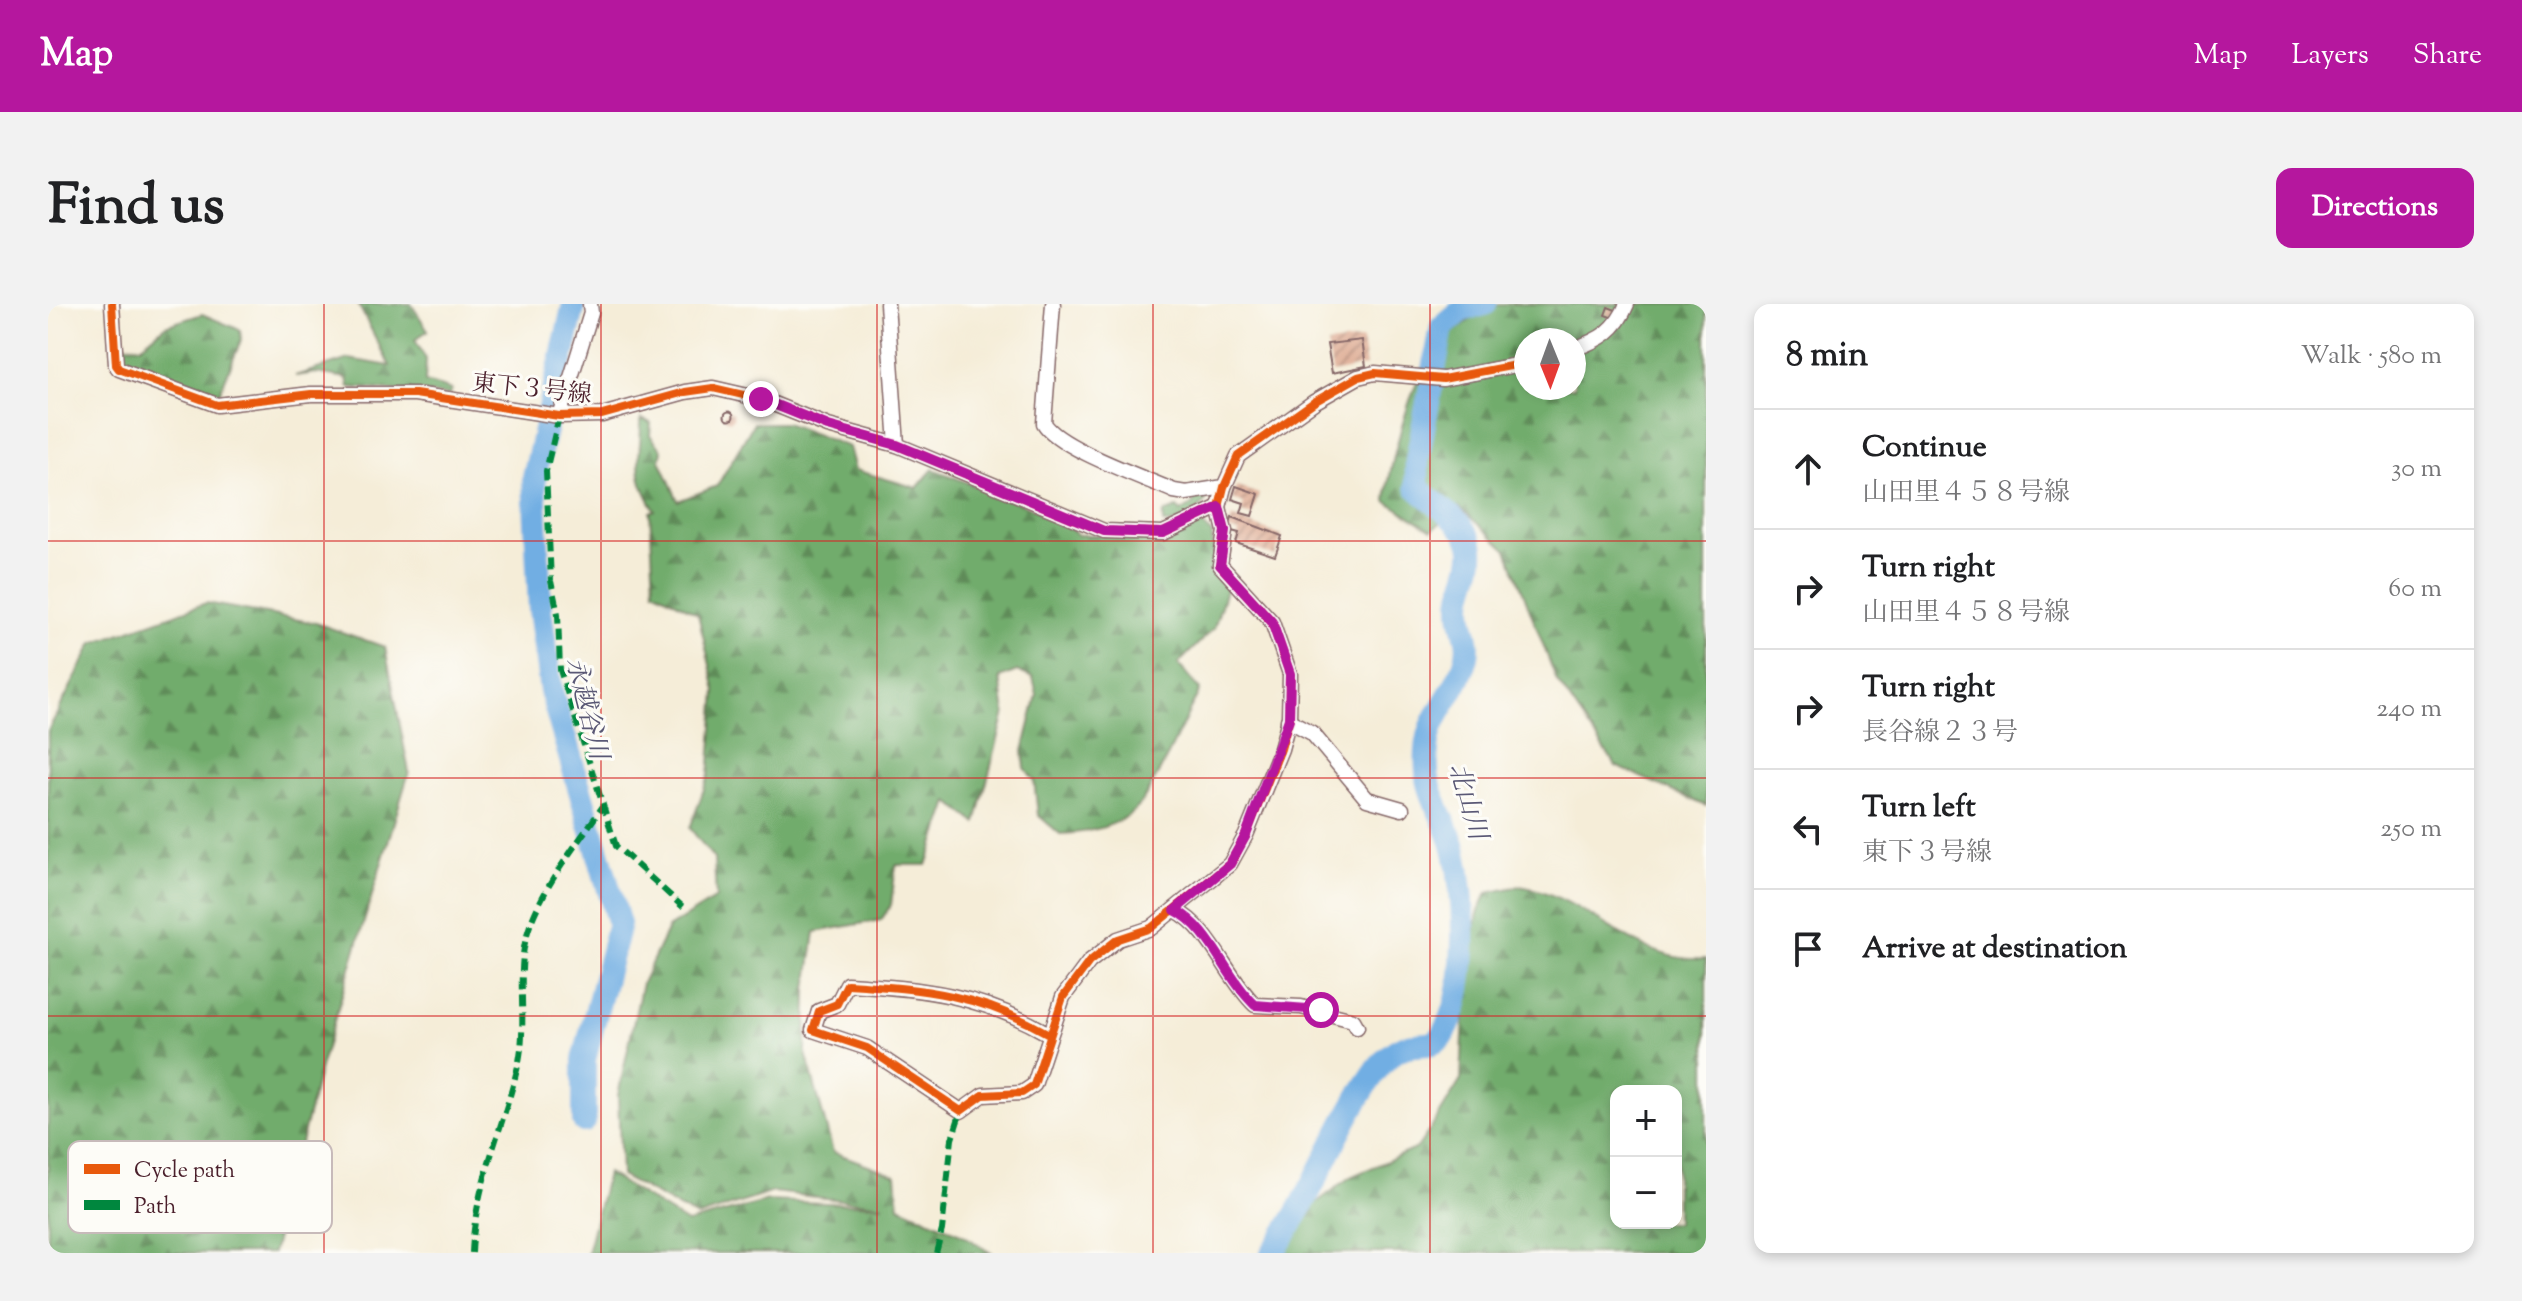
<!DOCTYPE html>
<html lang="en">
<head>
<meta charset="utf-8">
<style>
  :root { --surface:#fff; --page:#f2f2f2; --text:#202124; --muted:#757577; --line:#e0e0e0; --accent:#b5179e }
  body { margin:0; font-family:"Sorts Mill Goudy","Noto Serif JP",serif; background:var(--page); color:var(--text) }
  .controls { position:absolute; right:24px; bottom:24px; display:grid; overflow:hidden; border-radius:16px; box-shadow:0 4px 12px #0003 }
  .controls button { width:72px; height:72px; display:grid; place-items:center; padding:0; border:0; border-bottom:2px solid var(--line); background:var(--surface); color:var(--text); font:40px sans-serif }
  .compass { position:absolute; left:1466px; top:24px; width:72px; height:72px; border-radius:50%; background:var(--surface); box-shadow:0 4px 12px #0003; rotate:179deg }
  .stop { position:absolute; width:24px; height:24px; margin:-18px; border:6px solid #b5179e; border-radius:50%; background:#fff }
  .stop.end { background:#b5179e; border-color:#fff; box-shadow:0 2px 8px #0008 }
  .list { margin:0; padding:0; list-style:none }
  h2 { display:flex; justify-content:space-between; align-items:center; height:104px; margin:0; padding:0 32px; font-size:34px }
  h2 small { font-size:26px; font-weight:400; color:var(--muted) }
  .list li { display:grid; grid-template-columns:52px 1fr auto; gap:24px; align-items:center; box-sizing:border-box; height:120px; padding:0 32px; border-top:2px solid var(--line) }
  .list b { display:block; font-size:30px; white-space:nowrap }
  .list p { margin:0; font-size:26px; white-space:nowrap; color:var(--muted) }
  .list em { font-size:26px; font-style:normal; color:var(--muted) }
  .icon { flex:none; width:44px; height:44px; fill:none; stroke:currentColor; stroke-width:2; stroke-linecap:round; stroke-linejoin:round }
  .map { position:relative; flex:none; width:1658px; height:949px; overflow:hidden; border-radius:16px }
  header { display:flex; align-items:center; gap:48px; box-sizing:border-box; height:112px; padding:0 40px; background:var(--accent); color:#fff }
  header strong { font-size:38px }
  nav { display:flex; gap:44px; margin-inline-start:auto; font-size:28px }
  .intro { display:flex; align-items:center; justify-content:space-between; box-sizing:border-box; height:192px; padding:0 48px }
  h1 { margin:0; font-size:56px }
  .button { padding:20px 36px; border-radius:16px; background:var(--accent); color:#fff; font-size:28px; font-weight:700 }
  main { display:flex; gap:48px; padding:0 48px }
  aside { flex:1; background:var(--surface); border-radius:16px; box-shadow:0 4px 12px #0003 }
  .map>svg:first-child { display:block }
  .forest { fill:url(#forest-firs); stroke:#5e664c; stroke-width:2; fill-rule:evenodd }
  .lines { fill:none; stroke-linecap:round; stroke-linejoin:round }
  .river { stroke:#71aee3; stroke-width:24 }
  .building { fill:url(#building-hatch) }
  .minor-casing { stroke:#866768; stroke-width:17 }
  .minor { stroke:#fff; stroke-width:14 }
  .quiet { stroke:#00873e; stroke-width:6; stroke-dasharray:12 6; stroke-linecap:butt }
  .cycleway-casing { stroke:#fdfcf7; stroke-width:13 }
  .cycleway { stroke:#e8590c; stroke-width:8 }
  .route { stroke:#b5179e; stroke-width:10 }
  .grid { fill:none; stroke:#d62828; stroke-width:2; stroke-opacity:0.55 }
  .labels { text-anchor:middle; stroke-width:6; stroke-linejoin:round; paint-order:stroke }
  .street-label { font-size:24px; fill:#4a1f2b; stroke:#fdfcf7 }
  .water-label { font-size:26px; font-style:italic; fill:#5a5875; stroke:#fdfcf7 }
  .key { fill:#fdfcf7; stroke:#c7baba; stroke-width:2 }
  .key-label { font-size:22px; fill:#4a1f2b }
</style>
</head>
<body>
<header>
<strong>Map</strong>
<nav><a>Map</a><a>Layers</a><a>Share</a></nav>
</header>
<div class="intro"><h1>Find us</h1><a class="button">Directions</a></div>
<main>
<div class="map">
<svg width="1658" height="949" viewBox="0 0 1658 949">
  <defs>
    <pattern id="forest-firs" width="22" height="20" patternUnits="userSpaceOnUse" patternTransform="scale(2)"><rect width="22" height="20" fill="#71ac6c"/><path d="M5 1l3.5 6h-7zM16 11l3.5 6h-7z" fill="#5f8b59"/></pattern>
    <pattern id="building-hatch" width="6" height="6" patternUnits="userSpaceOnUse" patternTransform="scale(2)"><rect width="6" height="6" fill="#deab93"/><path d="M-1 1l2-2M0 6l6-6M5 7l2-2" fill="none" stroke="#b68b78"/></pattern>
  </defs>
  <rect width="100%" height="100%" fill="#fdfcf7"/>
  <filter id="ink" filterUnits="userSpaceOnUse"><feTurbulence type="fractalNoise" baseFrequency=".0125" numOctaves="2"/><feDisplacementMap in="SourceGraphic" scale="16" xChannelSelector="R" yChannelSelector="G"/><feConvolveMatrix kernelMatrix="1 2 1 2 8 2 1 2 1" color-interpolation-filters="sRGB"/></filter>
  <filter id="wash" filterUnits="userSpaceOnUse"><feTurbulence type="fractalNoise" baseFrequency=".006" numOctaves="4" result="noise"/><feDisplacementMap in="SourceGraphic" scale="32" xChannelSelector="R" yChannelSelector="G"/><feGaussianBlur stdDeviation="1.8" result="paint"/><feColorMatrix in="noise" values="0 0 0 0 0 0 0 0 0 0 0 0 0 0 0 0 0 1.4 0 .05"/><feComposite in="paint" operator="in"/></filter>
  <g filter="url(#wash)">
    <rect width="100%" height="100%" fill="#f5edd8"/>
    <g class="forest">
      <path d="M310 0H363L380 26 367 36 378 55 377 78 404 86 402 91 301 83 299 74 268 69 247 72 301 55 342 62Z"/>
      <path d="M1445 0H1658V502L1568 462 1509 377 1459 246 1411 203 1384 226 1338 197C1342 161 1365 66 1390 41 1406 25 1427 13 1445 0ZM1478 36H1526V84H1478Z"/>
      <path d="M154 10 192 26 193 36 169 95 78 65 69 55 68 41 93 42 117 22Z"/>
      <path d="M593 115 603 119 602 131 614 146 612 156 630 197 669 182 706 119H738L801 143 807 166 869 184 885 165 1006 213 1030 231 1129 229 1154 220 1164 230 1166 252 1178 286 1166 324 1130 360 1152 386C1135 418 1112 473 1091 501 1074 523 1038 529 1012 530L990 511 986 476 977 464 975 447 989 391 985 374 969 367 952 374 957 409 928 519 901 498 879 561H848L843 601 833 616 767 628 759 685 758 749 785 848 848 871 851 902 915 931 943 949H539L559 869 639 919 720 897 836 901 725 888 649 913 573 872 570 791 594 679 620 624 668 594 666 555 642 524 661 471 668 387 650 310 606 286 602 208 607 206C583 167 593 158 593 115Z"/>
      <path d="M1160 193C1154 206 1131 222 1115 219L1116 209 1129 204 1133 208 1145 200 1146 194Z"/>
      <path d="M158 299 268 319 337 343 361 468 272 764 225 949H0V427L45 339Z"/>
      <path d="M1471 582C1539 591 1586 661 1658 655V949H1216L1233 926 1302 873 1369 844 1385 821 1413 776 1418 667 1430 609 1439 589ZM1568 787H1628V919H1568Z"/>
    </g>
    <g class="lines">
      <g class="river">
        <path d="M526 0 486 174 492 306 503 387 571 620 536 756V817"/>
        <path d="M1224 949C1264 894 1286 828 1325 771 1332 760 1344 747 1356 743 1369 738 1385 745 1395 731 1422 690 1417 593 1407 548 1401 521 1382 496 1379 468 1375 411 1399 407 1416 362 1426 336 1413 327 1413 304 1412 283 1426 266 1424 245 1421 219 1385 201 1369 183V157L1394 23 1414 6 1437 0"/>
      </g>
    </g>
    <g id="blocks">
      <g class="building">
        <path d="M1560 3 1568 6 1565 14 1557 11Z"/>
        <path d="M1314 36 1318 62 1284 69 1279 40Z"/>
        <circle cx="681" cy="112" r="4.5"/>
        <path d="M1188 182 1211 190 1204 212 1193 209 1196 199 1184 195Z"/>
        <path d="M1184 213 1234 232 1227 252 1188 239 1191 229 1180 226Z"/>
      </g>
    </g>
  </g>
  <g filter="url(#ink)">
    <use href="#blocks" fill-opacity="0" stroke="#866768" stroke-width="2"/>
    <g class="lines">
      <g class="minor-casing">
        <g id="minor">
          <path d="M64 0 68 61 71 65 169 101 263 90H367L511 112 554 111 637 88 665 84 713 95 780 122 849 141 1056 227 1115 229 1171 203"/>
          <path d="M839 0 849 141"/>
          <path d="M1005 0 996 119C1010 144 1097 174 1126 187L1138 189 1176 183"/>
          <path d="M1526 45C1553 35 1568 27 1579 0"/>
          <path d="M511 112 543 9 542 0"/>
          <path d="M1240 416 1264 429 1319 495 1354 505"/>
          <path d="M1127 606C1163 624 1178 673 1207 701L1253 703 1305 716 1309 723"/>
          <path d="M1001 730C931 690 878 685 799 680L789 700 771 707 765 726 819 744 913 807 935 791 974 789 986 781 1015 693 1041 658 1070 635 1103 624 1182 560 1198 531 1233 445 1241 415 1242 370 1224 318 1172 261 1177 227 1171 203 1176 183 1190 152 1266 98 1310 73 1327 69 1395 75 1478 59"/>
        </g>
      </g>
      <use href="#minor" class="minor"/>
      <g class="quiet">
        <path d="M511 112 498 167 503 277 510 310 512 366 568 542 635 603"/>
        <path d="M424 949C427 881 453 830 469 766 479 729 471 689 475 651 480 600 527 543 555 502"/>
        <path d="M888 949 894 926 904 835 913 807"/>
      </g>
      <g class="cycleway-casing">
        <g id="cycleway">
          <path d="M64 0 68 61 71 65 169 101 263 90H367L511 112 554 111 637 88 665 84 713 95 780 122 849 141 1056 227 1115 229 1171 203"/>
          <path d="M1001 730C931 690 878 685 799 680L789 700 771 707 765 726 819 744 913 807 935 791 974 789 986 781 1015 693 1041 658 1070 635 1103 624 1182 560 1198 531 1233 445 1241 415 1242 370 1224 318 1172 261 1177 227 1171 203 1176 183 1190 152 1266 98 1310 73 1327 69 1395 75 1478 59"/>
        </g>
      </g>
      <use href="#cycleway" class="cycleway"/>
    </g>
  </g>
  <g class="lines" filter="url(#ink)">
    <path class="route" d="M713 95 780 122 849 141 1056 227 1115 229 1171 203 1177 227 1172 261 1224 318 1242 370 1241 415 1198 531 1182 560 1127 606C1163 624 1177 673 1207 701L1273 706"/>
  </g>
  <path class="grid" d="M276 0V949M553 0V949M829 0V949M1105 0V949M1382 0V949M0 237H1658M0 474H1658M0 712H1658"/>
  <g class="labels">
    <g class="street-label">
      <text transform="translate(484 84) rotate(6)" y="8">東下３号線</text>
    </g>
    <g class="water-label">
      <text transform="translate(540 404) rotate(76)" y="9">永越谷川</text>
      <text transform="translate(1421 497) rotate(74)" y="9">北山川</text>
    </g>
  </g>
  <rect x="20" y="837" width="264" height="92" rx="12" class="key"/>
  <rect x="36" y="860" width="36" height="10" fill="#e8590c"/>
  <rect x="36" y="896" width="36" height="10" fill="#00873e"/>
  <g class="key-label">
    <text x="86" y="873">Cycle path</text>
    <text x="86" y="909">Path</text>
  </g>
</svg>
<div class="controls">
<button>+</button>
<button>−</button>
</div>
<svg class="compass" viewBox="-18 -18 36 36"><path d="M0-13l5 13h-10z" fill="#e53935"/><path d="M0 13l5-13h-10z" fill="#757577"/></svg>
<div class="stop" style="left:1273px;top:706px"></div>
<div class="stop end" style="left:713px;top:95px"></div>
</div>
<aside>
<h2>8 min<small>Walk · 580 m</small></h2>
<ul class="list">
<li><svg class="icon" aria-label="ahead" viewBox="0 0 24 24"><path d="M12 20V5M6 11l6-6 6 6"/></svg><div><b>Continue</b><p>山田里４５８号線</p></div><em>30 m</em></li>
<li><svg class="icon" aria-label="right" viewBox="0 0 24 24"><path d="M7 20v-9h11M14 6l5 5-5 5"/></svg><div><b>Turn right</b><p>山田里４５８号線</p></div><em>60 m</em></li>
<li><svg class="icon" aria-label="right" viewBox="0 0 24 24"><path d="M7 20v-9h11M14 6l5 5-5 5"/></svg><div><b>Turn right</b><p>長谷線２３号</p></div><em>240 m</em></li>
<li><svg class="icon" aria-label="left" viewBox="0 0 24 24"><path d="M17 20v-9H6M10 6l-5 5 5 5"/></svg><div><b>Turn left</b><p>東下３号線</p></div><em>250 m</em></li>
<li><svg class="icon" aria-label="arrive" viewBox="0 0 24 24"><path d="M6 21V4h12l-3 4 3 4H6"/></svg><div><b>Arrive at destination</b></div></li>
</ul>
</aside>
</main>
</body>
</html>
